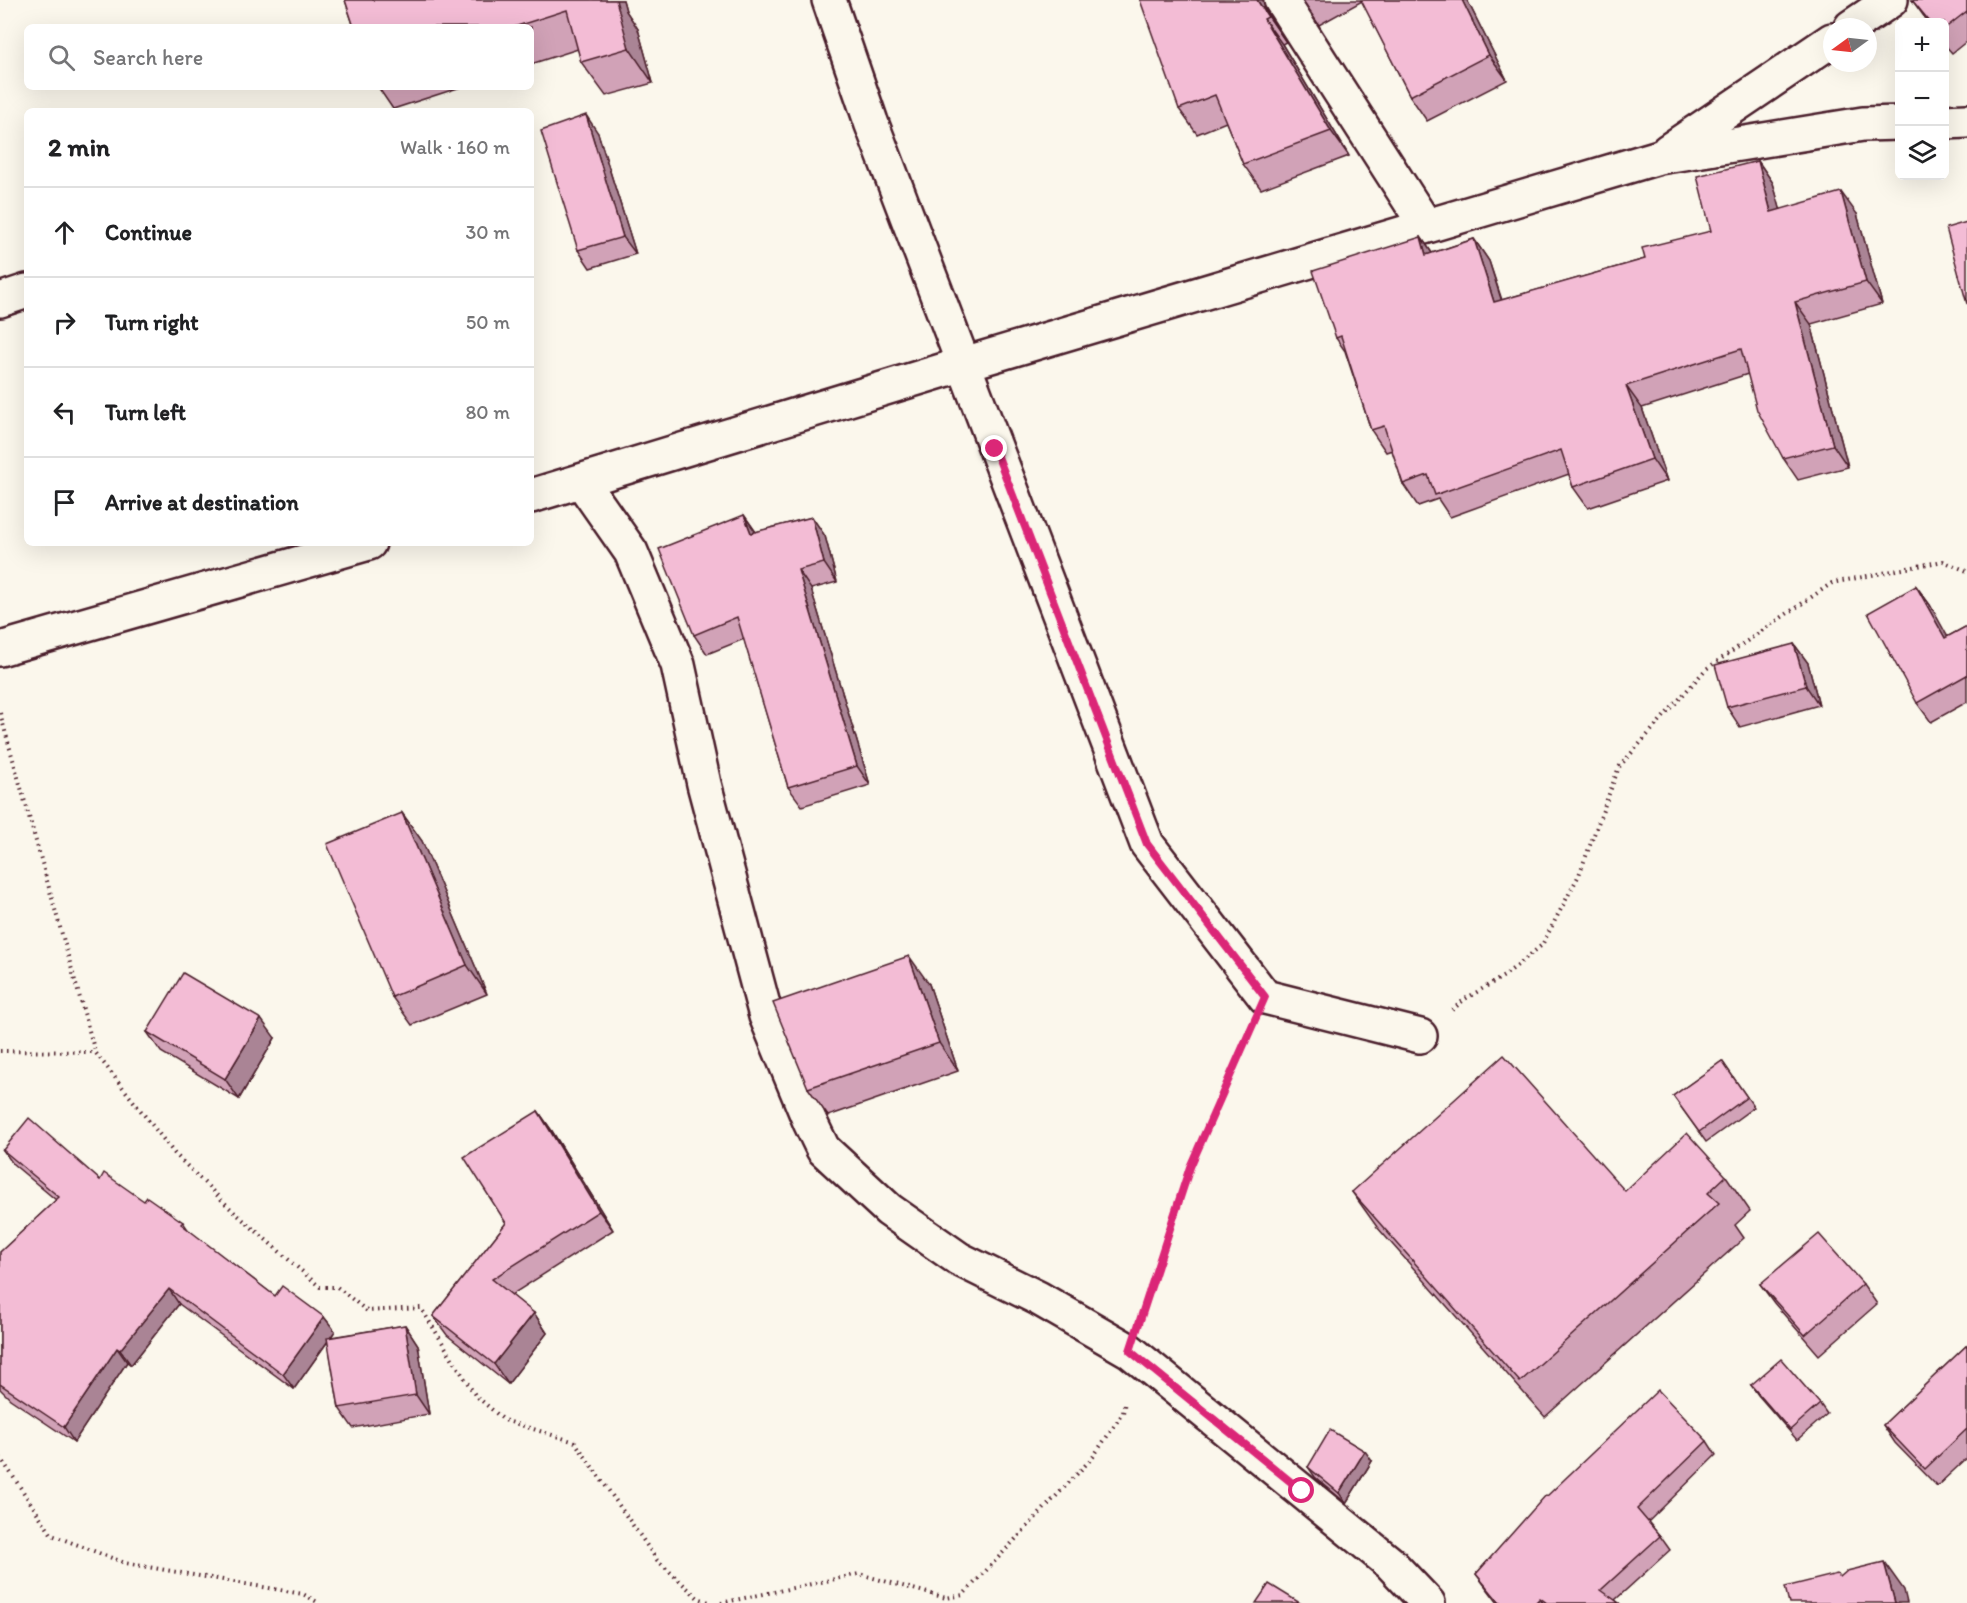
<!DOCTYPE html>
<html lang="en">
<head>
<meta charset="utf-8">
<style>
  :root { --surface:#fff; --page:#f2f2f2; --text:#202124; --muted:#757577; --line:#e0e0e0 }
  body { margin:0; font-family:Itim,sans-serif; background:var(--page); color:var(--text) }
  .controls { position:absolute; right:18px; top:18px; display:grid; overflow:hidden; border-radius:9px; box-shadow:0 6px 24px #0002 }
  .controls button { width:54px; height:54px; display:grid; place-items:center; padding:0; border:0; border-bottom:2px solid var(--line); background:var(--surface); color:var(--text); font:30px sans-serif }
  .compass { position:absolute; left:1823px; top:18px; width:54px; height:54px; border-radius:50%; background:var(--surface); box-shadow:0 6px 24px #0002; rotate:255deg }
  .stop { position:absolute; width:18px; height:18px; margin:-14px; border:4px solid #db2777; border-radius:50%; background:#fff }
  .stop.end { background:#db2777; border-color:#fff; box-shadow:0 2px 6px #0008 }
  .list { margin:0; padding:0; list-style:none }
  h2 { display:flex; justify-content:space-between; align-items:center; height:78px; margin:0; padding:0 24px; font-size:26px }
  h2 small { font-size:20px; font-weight:400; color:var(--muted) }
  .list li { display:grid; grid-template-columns:39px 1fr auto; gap:18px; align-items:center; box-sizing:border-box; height:90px; padding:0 24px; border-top:2px solid var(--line) }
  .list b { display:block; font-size:22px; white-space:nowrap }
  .list em { font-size:20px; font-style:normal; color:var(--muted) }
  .icon { flex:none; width:33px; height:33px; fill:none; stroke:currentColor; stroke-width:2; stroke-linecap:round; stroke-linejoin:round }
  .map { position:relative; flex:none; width:1967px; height:1603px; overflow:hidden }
  .search { position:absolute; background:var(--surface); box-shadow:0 6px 24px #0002; left:24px; top:24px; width:510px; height:66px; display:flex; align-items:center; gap:15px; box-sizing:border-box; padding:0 21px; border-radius:9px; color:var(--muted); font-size:22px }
  .panel { position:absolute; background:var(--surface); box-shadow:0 6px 24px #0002; left:24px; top:108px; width:510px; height:438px; border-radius:9px }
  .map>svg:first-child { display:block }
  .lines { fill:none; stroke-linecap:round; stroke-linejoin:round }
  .minor-casing { stroke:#4a1f2b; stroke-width:38 }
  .path { stroke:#4a1f2b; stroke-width:4; stroke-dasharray:1.5 4.5; stroke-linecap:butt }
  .minor { stroke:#fbf7ec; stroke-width:33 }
  .wall { fill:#d1a2b7; stroke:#4a1f2b; stroke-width:1.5 }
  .shaded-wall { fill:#aa8495; stroke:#4a1f2b; stroke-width:1.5 }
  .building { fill:#f3bcd5; stroke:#4a1f2b; stroke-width:1.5 }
  .route { stroke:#db2777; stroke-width:8 }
</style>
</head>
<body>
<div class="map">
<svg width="1967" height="1603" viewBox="0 0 1967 1603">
  <rect width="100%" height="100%" fill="#fbf7ec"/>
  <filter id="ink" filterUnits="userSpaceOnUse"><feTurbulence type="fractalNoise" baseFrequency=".0167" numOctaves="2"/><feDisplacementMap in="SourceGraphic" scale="12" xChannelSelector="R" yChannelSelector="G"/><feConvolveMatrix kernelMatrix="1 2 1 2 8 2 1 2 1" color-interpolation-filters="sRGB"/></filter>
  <g filter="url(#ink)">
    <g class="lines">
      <g class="minor-casing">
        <g id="minor">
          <path d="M829 0 871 122 1147 844 1265 997 1420 1036"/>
          <path d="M1281 0 1426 226"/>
          <path d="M1851 27 1891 0"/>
          <path d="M1944 122 1967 121"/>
          <path d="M1668 151 1832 40"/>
          <path d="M0 300 27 291"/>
          <path d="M582 482 631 552 678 665 704 784 766 1016 810 1122 823 1149 889 1210 959 1259 1038 1298 1130 1351 1390 1563 1428 1603"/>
          <path d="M531 496 964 364 1659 157 1863 124 1900 123"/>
          <path d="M0 649 369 543"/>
        </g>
      </g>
      <g class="path">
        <path d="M0 713 95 1052 174 1153 233 1211 320 1287H337L367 1311 421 1308 475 1395 504 1420 575 1442 657 1560 698 1598 712 1603"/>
        <path d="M1452 1010 1465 999 1504 976 1542 945 1579 875 1619 767 1706 669 1832 583 1943 561 1967 571"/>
        <path d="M0 1051 95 1052"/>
        <path d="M1144 1309 1190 1167 1249 1034"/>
        <path d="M0 1457 52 1535 125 1563 303 1594 319 1603"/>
        <path d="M721 1603 859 1574 946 1598 963 1595 1093 1457 1123 1413 1125 1401"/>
      </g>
      <use href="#minor" class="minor"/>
    </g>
    <g class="wall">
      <path d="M345 0H623L626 11 638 29 653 83 606 96 581 62 578 49 531 64V27H354Z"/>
      <path d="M1302 0H1467L1507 80 1427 121 1410 96 1362 1 1319 25Z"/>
      <path d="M1912 0H1967V41L1952 53 1944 44V22H1928Z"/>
      <path d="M1262 1 1265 10 1286 42 1282 44 1349 156 1261 189 1243 164 1226 122 1197 134 1179 109Z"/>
      <path d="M378 87H461L393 109Z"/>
      <path d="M598 133 636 254 590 268 578 250Z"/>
      <path d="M1758 161 1773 183 1780 209 1857 214 1882 304 1811 324 1848 467 1798 480 1783 458 1748 374 1642 408 1667 481 1588 508 1573 487 1569 474 1450 517 1438 499 1418 506 1403 484 1392 450 1386 452 1371 430 1345 351 1336 338 1421 237 1432 253 1474 239 1489 261 1502 300 1645 259 1711 231Z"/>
      <path d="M744 515 756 532 812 517 825 536 837 582 811 589 870 785 802 806 788 787 744 639 707 654 694 635Z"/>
      <path d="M1916 586 1930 605 1947 637 1967 626V702L1931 722 1917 703Z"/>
      <path d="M1794 644 1808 663 1819 705 1740 727 1727 707Z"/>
      <path d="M402 813 422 841 487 994 412 1025 392 997Z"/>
      <path d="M929 984 958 1071 828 1116 808 1088Z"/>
      <path d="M147 1032 275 1038 239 1099 161 1052Z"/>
      <path d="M1722 1061 1754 1107 1706 1142 1673 1096Z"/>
      <path d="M538 1111 552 1131 613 1230 511 1295 534 1313 547 1333 508 1384 447 1335 433 1316 506 1223Z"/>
      <path d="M3 1150 100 1180 183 1222 189 1231 275 1296 324 1317 335 1331 331 1337 405 1325 418 1345 429 1414 353 1428 339 1408 328 1341 294 1389 179 1304 131 1365 127 1362 74 1442 10 1399 0 1389V1252L56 1200 13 1164Z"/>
      <path d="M1726 1176 1750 1211 1735 1225 1744 1238 1545 1417 1377 1227 1352 1192 1625 1191Z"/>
      <path d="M1760 1284H1863L1877 1304 1819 1355 1774 1303Z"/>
      <path d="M1967 1345V1458L1937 1486 1895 1443 1883 1425Z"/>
      <path d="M1751 1385 1820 1404 1827 1414 1797 1440 1758 1395Z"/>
      <path d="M1707 1441 1716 1455 1648 1522 1660 1536 1670 1550 1615 1600 1619 1603H1498L1476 1574 1547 1496Z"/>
      <path d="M1372 1461 1346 1503 1315 1477 1308 1467Z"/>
    </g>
    <g class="shaded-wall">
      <path d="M610 0H623L626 11 638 29 653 83 629 48Z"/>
      <path d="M1257 0H1263L1265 10 1286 42Z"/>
      <path d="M1462 0H1467L1507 80 1489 55Z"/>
      <path d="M1264 19 1282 44 1349 156 1331 131Z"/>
      <path d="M586 115 598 133 636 254 623 237Z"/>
      <path d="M1758 161 1773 183 1787 233 1771 212Z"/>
      <path d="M1841 192 1857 214 1882 304 1866 282Z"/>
      <path d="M1421 237 1436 259 1426 255Z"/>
      <path d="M1474 239 1489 261 1509 324 1494 302Z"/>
      <path d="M1795 302 1811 324 1848 467 1833 445Z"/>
      <path d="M1626 386 1642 408 1667 481 1652 459Z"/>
      <path d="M744 515 757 534 751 533Z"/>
      <path d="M812 517 825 536 837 582 824 563Z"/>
      <path d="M798 570 811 589 870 785 857 766Z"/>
      <path d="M1916 586 1930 605 1959 657 1945 638Z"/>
      <path d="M1794 644 1808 663 1819 705 1806 686Z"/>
      <path d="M402 813 422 841 487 994 467 965Z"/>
      <path d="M909 956 929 984 958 1071 939 1043Z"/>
      <path d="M261 1019 275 1038 239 1099 225 1079Z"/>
      <path d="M538 1111 552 1131 613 1230 599 1211Z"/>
      <path d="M169 1289 179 1304 131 1365 120 1350Z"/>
      <path d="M534 1313 547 1333 508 1384 494 1364Z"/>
      <path d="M324 1317 335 1331 294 1389 283 1374Z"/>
      <path d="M405 1325 418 1345 429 1414 416 1395Z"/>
      <path d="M117 1348 127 1362 74 1442 64 1427Z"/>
      <path d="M1365 1451 1372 1461 1346 1503 1339 1493Z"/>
      <path d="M1884 1562 1904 1590 1907 1603H1895Z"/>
      <path d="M1540 1598 1543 1603H1535Z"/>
    </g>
    <g class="building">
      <path d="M345 0H616L629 48 581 62 567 10 514 27H354Z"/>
      <path d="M1140 0H1257L1268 17 1264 19 1331 131 1243 164 1215 95 1179 109Z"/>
      <path d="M1361 0H1462L1489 55 1410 96Z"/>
      <path d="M1912 0H1967V11L1944 29V22H1930Z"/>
      <path d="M586 115 623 237 578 250 541 131Z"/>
      <path d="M1758 161 1771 212 1841 192 1866 282 1795 302 1833 445 1783 458 1757 410 1741 349 1626 386 1652 459 1573 487 1561 450 1435 495 1428 475 1403 484 1384 426 1371 430 1341 336 1336 338 1313 271 1421 237 1426 255 1474 239 1494 302 1645 259 1642 248 1711 231 1697 176Z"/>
      <path d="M1967 222V304L1946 228Z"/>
      <path d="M744 515 751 533 812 517 824 563 798 570 857 766 788 787 737 617 694 635 659 549Z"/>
      <path d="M1916 586 1945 638 1967 626V675L1917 703 1868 613Z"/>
      <path d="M1794 644 1806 686 1727 707 1715 665Z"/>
      <path d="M402 813 467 965 392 997 327 844Z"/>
      <path d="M909 956 939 1043 808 1088 773 1003Z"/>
      <path d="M183 973 261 1019 225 1079 147 1032Z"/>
      <path d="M1504 1055 1625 1191 1687 1133 1726 1176 1708 1193 1719 1203 1520 1382 1352 1192Z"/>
      <path d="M1722 1061 1747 1097 1699 1132 1673 1096Z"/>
      <path d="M538 1111 599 1211 492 1279 534 1313 494 1364 433 1316 506 1223 464 1157Z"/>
      <path d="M29 1118 100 1180 104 1173 144 1201 147 1197 183 1222 181 1224 275 1296 282 1286 324 1317 283 1374 169 1289 120 1350 117 1348 64 1427 0 1384V1252L59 1197 3 1150Z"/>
      <path d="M1819 1234 1863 1284 1805 1335 1760 1284Z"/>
      <path d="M405 1325 416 1395 339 1408 327 1338Z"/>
      <path d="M1967 1345V1429L1925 1469 1883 1425Z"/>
      <path d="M1781 1359 1820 1404 1790 1430 1751 1385Z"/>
      <path d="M1658 1390 1707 1441 1637 1509 1660 1536 1601 1590 1619 1603H1547L1540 1598 1535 1603H1500L1476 1574 1546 1495 1547 1496Z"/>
      <path d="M1330 1430 1365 1451 1339 1493 1308 1467Z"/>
      <path d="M1884 1562 1895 1603H1789L1785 1587 1837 1574 1840 1577 1847 1571Z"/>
      <path d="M1269 1584 1300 1603H1256Z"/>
    </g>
  </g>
  <g class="lines" filter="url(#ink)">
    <path class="route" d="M995 449 1147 844 1265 997 1190 1167 1130 1351 1302 1491"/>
  </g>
</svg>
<div class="controls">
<button>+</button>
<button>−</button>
<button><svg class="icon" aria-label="layers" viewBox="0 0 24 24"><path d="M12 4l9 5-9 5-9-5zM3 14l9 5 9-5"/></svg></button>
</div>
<svg class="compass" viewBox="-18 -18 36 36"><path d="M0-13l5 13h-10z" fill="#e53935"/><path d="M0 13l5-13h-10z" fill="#757577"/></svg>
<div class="stop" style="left:1302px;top:1491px"></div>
<div class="stop end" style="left:995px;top:449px"></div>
<div class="search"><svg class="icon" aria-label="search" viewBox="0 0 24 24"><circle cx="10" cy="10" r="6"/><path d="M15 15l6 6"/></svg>Search here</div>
<section class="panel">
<h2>2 min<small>Walk · 160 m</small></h2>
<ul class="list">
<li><svg class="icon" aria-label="ahead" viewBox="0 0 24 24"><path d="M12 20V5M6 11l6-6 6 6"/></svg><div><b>Continue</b></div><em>30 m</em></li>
<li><svg class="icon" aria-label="right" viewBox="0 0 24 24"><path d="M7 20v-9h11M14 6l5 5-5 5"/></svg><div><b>Turn right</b></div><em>50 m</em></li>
<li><svg class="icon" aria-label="left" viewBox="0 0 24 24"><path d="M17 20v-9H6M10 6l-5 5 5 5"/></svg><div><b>Turn left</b></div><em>80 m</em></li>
<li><svg class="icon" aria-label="arrive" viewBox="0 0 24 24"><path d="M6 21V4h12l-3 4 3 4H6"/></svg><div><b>Arrive at destination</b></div></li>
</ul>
</section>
</div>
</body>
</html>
